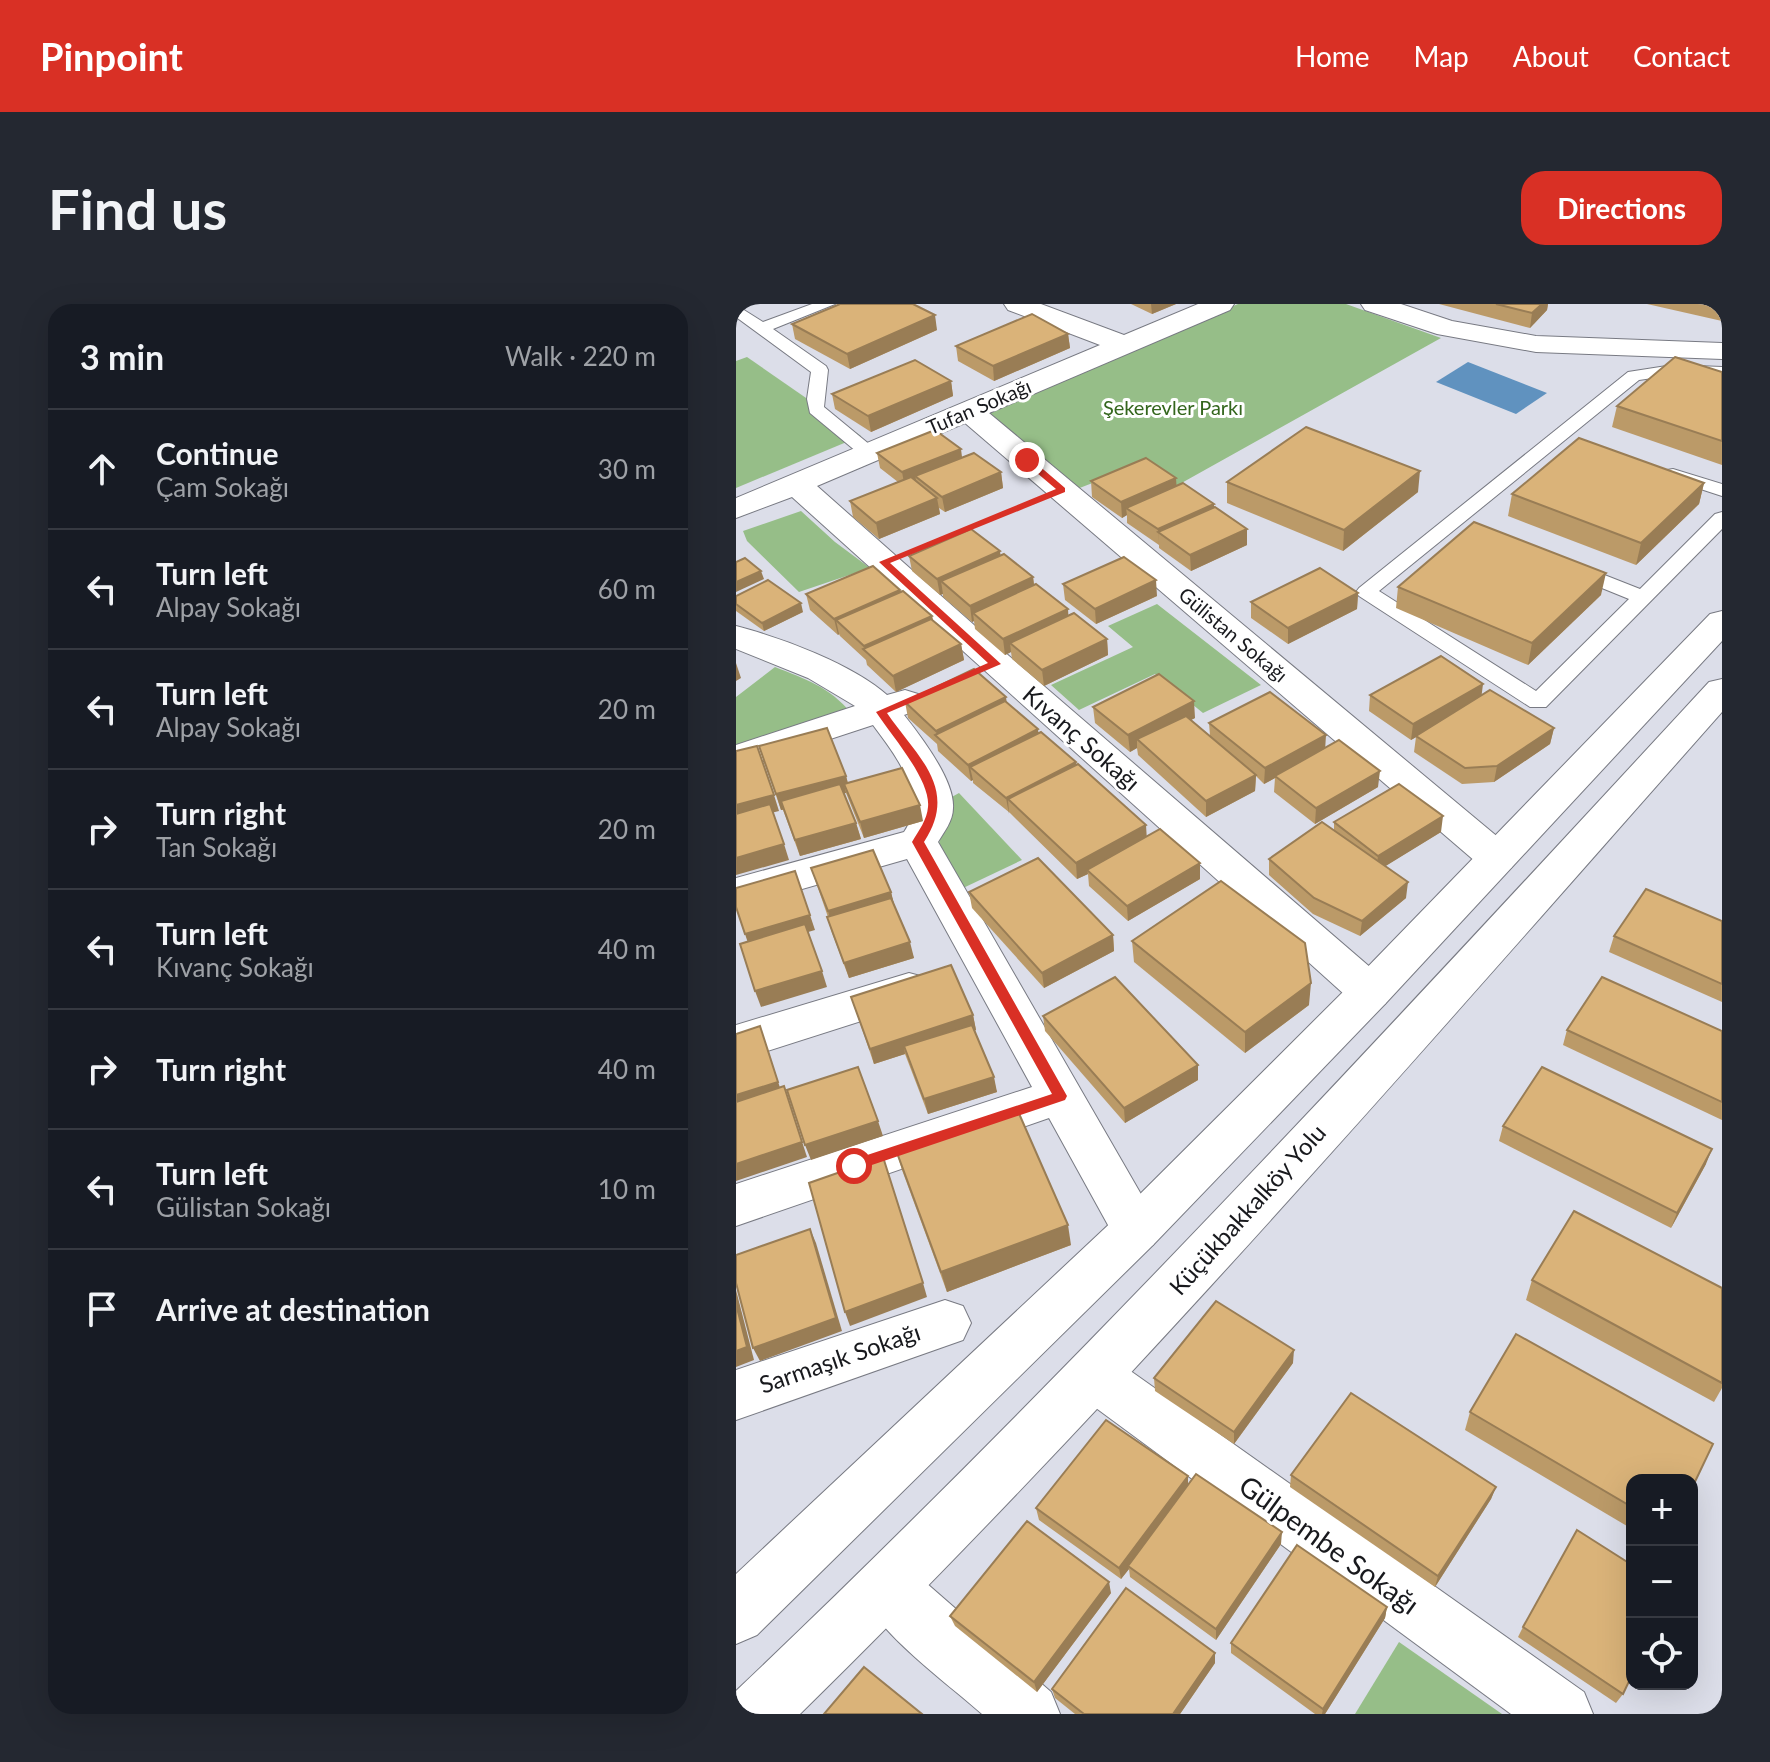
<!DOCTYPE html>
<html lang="en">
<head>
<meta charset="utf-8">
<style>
  :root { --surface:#171b24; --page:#242831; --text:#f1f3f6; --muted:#9ea1a6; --line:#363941; --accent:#d93025 }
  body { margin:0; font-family:Lato,sans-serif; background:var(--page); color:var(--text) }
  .controls { position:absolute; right:24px; bottom:24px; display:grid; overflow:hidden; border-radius:16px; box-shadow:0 8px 32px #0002 }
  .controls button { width:72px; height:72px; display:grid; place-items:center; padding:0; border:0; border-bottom:2px solid var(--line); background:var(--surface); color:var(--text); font:40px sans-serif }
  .stop { position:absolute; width:24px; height:24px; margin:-18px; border:6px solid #d93025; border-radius:50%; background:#fff }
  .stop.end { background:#d93025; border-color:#fff; box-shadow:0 2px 8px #0008 }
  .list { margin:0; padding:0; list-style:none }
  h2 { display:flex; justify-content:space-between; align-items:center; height:104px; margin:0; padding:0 32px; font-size:34px }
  h2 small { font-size:26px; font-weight:400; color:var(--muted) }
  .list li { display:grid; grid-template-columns:52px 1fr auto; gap:24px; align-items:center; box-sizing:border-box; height:120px; padding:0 32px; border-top:2px solid var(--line) }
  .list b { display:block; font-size:30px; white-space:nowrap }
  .list p { margin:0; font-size:26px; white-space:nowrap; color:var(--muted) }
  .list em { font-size:26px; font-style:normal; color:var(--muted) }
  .icon { flex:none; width:44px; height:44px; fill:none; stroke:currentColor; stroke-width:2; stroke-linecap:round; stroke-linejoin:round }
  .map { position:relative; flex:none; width:986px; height:1410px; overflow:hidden; border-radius:24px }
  header { display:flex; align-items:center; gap:48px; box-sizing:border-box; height:112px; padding:0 40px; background:var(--accent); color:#fff }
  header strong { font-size:38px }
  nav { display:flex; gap:44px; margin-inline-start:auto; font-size:28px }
  .intro { display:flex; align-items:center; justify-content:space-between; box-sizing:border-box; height:192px; padding:0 48px }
  h1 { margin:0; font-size:56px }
  .button { padding:20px 36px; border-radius:24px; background:var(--accent); color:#fff; font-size:28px; font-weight:700 }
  main { display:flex; gap:48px; padding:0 48px }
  aside { flex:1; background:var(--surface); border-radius:24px; box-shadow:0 8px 32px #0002 }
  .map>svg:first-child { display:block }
  .green { fill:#96be88 }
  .water { fill:#6092bf }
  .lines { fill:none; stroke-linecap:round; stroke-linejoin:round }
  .service-casing { stroke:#787a83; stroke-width:2 }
  .minor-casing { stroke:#787a83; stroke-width:2 }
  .secondary-casing { stroke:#787a83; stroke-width:2 }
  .path { stroke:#797a82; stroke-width:3; stroke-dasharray:4 3; stroke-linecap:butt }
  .service { fill:#fff; fill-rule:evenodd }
  .minor { fill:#fff; fill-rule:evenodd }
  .secondary { fill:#fff; fill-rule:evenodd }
  .wall { fill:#bb9a68 }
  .shaded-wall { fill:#997d55 }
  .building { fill:#dab379; stroke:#997d55; stroke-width:2 }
  .route { fill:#d93025 }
  .labels { text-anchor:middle; stroke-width:6; stroke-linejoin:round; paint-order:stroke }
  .far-street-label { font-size:20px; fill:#18191d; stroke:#fff }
  .far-park-label { font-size:20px; fill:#34661d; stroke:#fff }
  .street-label { font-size:24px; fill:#18191d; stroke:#fff }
  .near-street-label { font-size:28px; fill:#18191d; stroke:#fff }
</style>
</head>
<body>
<header>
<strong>Pinpoint</strong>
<nav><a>Home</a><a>Map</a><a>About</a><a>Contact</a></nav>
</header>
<div class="intro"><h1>Find us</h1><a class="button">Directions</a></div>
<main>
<aside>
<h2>3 min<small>Walk · 220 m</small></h2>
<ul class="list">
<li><svg class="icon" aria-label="ahead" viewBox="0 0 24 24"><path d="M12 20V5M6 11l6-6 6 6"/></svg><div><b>Continue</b><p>Çam Sokağı</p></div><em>30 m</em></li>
<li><svg class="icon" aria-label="left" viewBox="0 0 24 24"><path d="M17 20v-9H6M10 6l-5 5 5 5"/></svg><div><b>Turn left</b><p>Alpay Sokağı</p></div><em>60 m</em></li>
<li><svg class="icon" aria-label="left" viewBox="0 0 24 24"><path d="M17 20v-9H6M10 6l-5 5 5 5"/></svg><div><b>Turn left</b><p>Alpay Sokağı</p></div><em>20 m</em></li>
<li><svg class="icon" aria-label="right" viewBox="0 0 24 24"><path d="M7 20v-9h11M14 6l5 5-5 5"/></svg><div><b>Turn right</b><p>Tan Sokağı</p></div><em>20 m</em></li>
<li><svg class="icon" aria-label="left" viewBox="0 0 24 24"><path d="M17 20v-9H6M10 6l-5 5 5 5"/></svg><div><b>Turn left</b><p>Kıvanç Sokağı</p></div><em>40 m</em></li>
<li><svg class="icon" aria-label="right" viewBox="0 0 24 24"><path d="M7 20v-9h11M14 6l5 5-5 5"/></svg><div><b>Turn right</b></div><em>40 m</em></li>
<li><svg class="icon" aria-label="left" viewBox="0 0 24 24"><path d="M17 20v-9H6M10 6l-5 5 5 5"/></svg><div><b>Turn left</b><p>Gülistan Sokağı</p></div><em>10 m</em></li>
<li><svg class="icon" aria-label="arrive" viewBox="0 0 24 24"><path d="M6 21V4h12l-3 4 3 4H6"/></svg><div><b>Arrive at destination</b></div></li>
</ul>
</aside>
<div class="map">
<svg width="986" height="1410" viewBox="0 0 986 1410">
  <rect width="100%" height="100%" fill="#dcdee9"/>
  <g class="green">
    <path d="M502 0H610L705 34 433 186 398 163 341 185 248 108Z"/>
    <path d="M11 53 125 132 0 184V57Z"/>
    <path d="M65 207 99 238 134 264 63 288 11 237 7 227Z"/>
    <path d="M421 300 525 381 467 409 419 370 343 406 315 381 397 343 372 322Z"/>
    <path d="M39 363C69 375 94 383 115 409L0 443V393Z"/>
    <path d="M223 489 286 556 225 585 202 544 214 494Z"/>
    <path d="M663 1338 766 1410H619Z"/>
  </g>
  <path class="water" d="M732 58 811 89 780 110 700 78Z"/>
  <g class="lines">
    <g class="service-casing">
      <g id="service">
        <path d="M76 0H99L37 25 90 62 92 66 88 103 139 145 142 149 139 153H127L74 109 71 95 75 68 0 13V1L27 18Z"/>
        <path d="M937 61 986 63V73L937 71 903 76 643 287 800 387 893 295 829 269 826 265 829 261H843L904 285 979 210 986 208V225L810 403H794L623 292 620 288 623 284 892 68Z"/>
        <path d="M937 165 986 180V192L931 174 928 170 931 166Z"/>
      </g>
    </g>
    <g class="minor-casing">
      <g id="minor">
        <path d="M268 0H305L388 31 462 0H498L494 6 253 109 775 544 781 554 775 564 761 568 747 564 229 119 81 182 273 352 649 676 656 688 649 700 634 705 619 700 56 193 0 214V194L364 41 272 6Z"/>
        <path d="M625 0H665L716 17 800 32 986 39V55L800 48 701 30 629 6Z"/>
        <path d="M0 322C46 334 116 360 151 391L169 386 182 390 187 398 182 406 168 411C184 431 219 477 217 504 217 517 208 528 202 538L417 911 425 926 417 941 400 947 383 941 313 814 0 922V880L296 783 171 555 0 604V574L168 528C193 492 159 451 137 421L0 466V441L119 402 72 374 0 345Z"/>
        <path d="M173 669 188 673 195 685 188 697 0 757V721Z"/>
        <path d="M209 996 227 1002 235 1019 227 1036 0 1116V1066Z"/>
        <path d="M360 1048 379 1056 848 1388 857 1410H775L341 1090 333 1073 341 1056Z"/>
        <path d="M152 1256 173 1264 315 1388 324 1410H246C209 1377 142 1330 123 1285L131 1264Z"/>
      </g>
    </g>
    <g class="secondary-casing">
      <g id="secondary">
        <path d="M986 307V337L649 700 417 941 21 1331 0 1340V1270L383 911 619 676 974 310Z"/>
        <path d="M986 375V408C685 748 388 1092 64 1410H0V1387C340 1064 655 722 973 378Z"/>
      </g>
    </g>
    <path class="path" d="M190 241 284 203"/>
    <use href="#service" class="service"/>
    <use href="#minor" class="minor"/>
    <use href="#secondary" class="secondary"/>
  </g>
  <g class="wall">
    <path d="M395 0H440L416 10Z"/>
    <path d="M703 0H812L811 6 794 24Z"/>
    <path d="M911 0H986V17Z"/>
    <path d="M56 20 201 26 114 65 59 35Z"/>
    <path d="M332 30 334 44 258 77 222 57 220 42Z"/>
    <path d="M986 68V161L876 123 881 102Z"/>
    <path d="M215 77 217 92 135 128 99 105 96 90Z"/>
    <path d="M141 149 226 153 265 168 267 184 209 208 203 204 204 210 143 235 117 213 114 197 162 178 144 164Z"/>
    <path d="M440 174V182L478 200V203L511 241 455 267 423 244V241L391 219V211L386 214 356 193 355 177Z"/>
    <path d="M491 178 682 188 607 247 491 199Z"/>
    <path d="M968 179 963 200 900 261 772 212 776 190Z"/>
    <path d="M264 251 297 273 298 281 332 305V312L371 335 372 351 308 382 276 355 275 348 269 351 239 325 238 317 236 318 207 293V290L204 291 176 267 173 252Z"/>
    <path d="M327 280 421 292 360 320 329 296Z"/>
    <path d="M662 283 865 291 792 361 660 304Z"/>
    <path d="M165 288 196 312 197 316 225 340 228 356 160 388 131 361 130 356 104 332 103 330 102 331 74 306 70 290Z"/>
    <path d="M622 289 621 305 552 340 515 314V298Z"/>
    <path d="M0 292 67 308 28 327 0 307Z"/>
    <path d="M634 391H746L818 424 814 440 758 478 726 480 678 448 680 433 675 436 633 407Z"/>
    <path d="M169 398H271L303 429 340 460 411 533 464 559V575L392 617 353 582 352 570 341 575 274 509 237 479V476L235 477 202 447 201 440 172 414Z"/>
    <path d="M357 403 459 414 454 416 474 432 473 419 589 444 642 483 579 520 538 488 539 474 528 480 520 472 519 487 470 513 402 451 401 444 394 448 359 419Z"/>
    <path d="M23 442 110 472 112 479 187 517 128 534 110 489H108L120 519 125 535 64 552 47 506H45Z"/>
    <path d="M598 518 705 528 649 562 670 594 624 632 577 610 533 571V555L598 527Z"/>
    <path d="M75 564 155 588 158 601 178 654 113 674 96 629 91 613H92Z"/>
    <path d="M233 588 377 631 378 647 308 684 236 604Z"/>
    <path d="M986 617V698L873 648 878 632Z"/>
    <path d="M396 637 573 701 509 749 398 658Z"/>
    <path d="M115 693 237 711 240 726 238 727 261 788 192 810 169 750 138 760Z"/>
    <path d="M307 712 462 761V776L389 819 309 727Z"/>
    <path d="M831 726 986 727V816L827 741Z"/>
    <path d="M767 822 970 860 935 924 763 837Z"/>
    <path d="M160 846 335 941 211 988 166 866Z"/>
    <path d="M796 976 986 984V1084L978 1098 790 996Z"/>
    <path d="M557 1059 498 1140 419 1087 418 1074Z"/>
    <path d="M734 1108 896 1176V1225L729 1126Z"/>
    <path d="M555 1171 760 1183 755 1195 699 1283 554 1183Z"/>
    <path d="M452 1172V1181L545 1240 480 1336 394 1273 393 1265 385 1275 303 1216 300 1204Z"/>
    <path d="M375 1289 301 1388 219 1322 214 1312Z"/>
    <path d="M651 1303 649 1314 589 1410H579L495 1349V1339Z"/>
    <path d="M787 1323 887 1390 880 1399 782 1333Z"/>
    <path d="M479 1359 444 1410H339L319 1394 316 1385Z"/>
  </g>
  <g class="shaded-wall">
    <path d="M415 0H440L416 10Z"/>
    <path d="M806 0H812L811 6 794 24 796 9Z"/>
    <path d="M199 11 201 26 114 65 111 50Z"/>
    <path d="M332 30 334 44 258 77 257 62Z"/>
    <path d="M215 77 217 92 135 128 132 112Z"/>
    <path d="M225 145 227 161 179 172 181 179 169 184 166 168Z"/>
    <path d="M684 167 682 188 607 247 608 226Z"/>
    <path d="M265 168 267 184 209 208 206 193Z"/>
    <path d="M440 174 441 189 390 204 391 211 386 214 385 198Z"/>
    <path d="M968 179 963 200 900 261 905 239Z"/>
    <path d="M201 194 204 210 143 235 140 219Z"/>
    <path d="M478 200V215L422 228 423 241 422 225Z"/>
    <path d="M511 225V241L455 267 454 251Z"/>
    <path d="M264 247 266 263 205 277 207 290 204 291 201 275Z"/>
    <path d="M25 267 28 275 0 288V278Z"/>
    <path d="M870 269 865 291 792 361 796 339Z"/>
    <path d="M297 273 299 289 237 309 238 317 236 318 234 302Z"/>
    <path d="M420 276 421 292 360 320 359 305Z"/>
    <path d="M164 286 168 302 100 316 103 330 102 331 98 315Z"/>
    <path d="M622 289 621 305 552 340V324Z"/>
    <path d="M65 299 67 308 28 327 26 319Z"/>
    <path d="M332 305 333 321 274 339 275 348 269 351 267 335Z"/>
    <path d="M196 312 199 328 129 347 128 342Z"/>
    <path d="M371 335 372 351 308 382 306 366Z"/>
    <path d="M225 340 228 356 160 388 157 372Z"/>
    <path d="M0 359 5 374 0 377Z"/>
    <path d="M747 380 745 396 675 436 677 420Z"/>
    <path d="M270 393 272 409 201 433 200 427Z"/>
    <path d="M458 397 459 414 407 441 401 435V444L394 448 392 431Z"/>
    <path d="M818 424 814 440 758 478 761 462Z"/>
    <path d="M302 425 304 441 234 463 237 476 235 477 232 461Z"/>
    <path d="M590 431 589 447 528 480 529 464Z"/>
    <path d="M340 458 342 474 272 495 273 510 270 494Z"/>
    <path d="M644 467 642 483 579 520 580 504Z"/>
    <path d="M520 471 519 487 470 513V497Z"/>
    <path d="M110 472 114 488 108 480 110 489 45 506 40 490Z"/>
    <path d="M38 491 43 507 0 518V501Z"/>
    <path d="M184 501 187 517 128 534 124 518Z"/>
    <path d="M707 512 705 528 640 568 642 552Z"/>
    <path d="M120 519 125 535 64 552 59 536Z"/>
    <path d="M410 521 411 537 351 566 352 570 341 575 340 559Z"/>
    <path d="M48 540 53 556 0 571V554Z"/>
    <path d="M464 559V575L392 617 391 602Z"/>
    <path d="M672 578 670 594 624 632 626 617Z"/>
    <path d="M155 588 159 604 96 623 92 607Z"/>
    <path d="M74 611 79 626 14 645 9 630Z"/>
    <path d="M377 631 378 647 308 684 306 669Z"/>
    <path d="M174 638 178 654 113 674 108 659Z"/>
    <path d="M86 667 91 683 25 703 19 687Z"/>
    <path d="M575 679 573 701 509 749V728Z"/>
    <path d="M237 711 240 726 170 749 168 742 169 750 138 760 134 745Z"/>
    <path d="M24 722 47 793 0 809V791Z"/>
    <path d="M462 761V776L389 819 388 804Z"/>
    <path d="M258 773 261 788 192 810 188 795Z"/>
    <path d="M48 782 71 853 0 877V860Z"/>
    <path d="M142 817 147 832 75 856 69 841Z"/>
    <path d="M976 845 970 860 935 924 941 909Z"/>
    <path d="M332 921 335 941 211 988 205 968Z"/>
    <path d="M74 925 80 939 106 1027 24 1057 17 1044Z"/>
    <path d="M187 979 191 993 114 1022 109 1008Z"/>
    <path d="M0 986 18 1056 0 1063Z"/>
    <path d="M558 1046 557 1059 498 1140V1128Z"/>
    <path d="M452 1172V1184L392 1262 393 1265 385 1275 383 1264Z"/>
    <path d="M760 1183 755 1195 699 1283 702 1272Z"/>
    <path d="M546 1228 545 1240 480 1336V1325Z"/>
    <path d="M373 1278 375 1289 301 1388 298 1378Z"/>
    <path d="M651 1303 649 1314 589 1410H586L587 1405Z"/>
    <path d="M479 1349V1359L444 1410H437Z"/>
  </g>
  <g class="building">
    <path d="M104 0H177L199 11 111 50 56 20Z"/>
    <path d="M760 0H806L796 9Z"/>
    <path d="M296 10 332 30 257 62 220 42Z"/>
    <path d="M939 53 986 68V137L881 102Z"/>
    <path d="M179 56 215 77 132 112 96 90Z"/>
    <path d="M570 123 684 167 608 226 491 178Z"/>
    <path d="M199 126 225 145 166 168 141 149Z"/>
    <path d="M843 134 968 179 905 239 776 190Z"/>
    <path d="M238 149 265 168 206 193 179 172Z"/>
    <path d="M410 154 440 174 385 198 355 177Z"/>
    <path d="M175 173 201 194 140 219 114 197Z"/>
    <path d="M447 179 478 200 422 225 390 204Z"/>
    <path d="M479 203 511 225 454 251 422 228Z"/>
    <path d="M738 218 870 269 796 339 662 283Z"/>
    <path d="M235 225 264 247 201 275 173 252Z"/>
    <path d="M268 250 297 273 234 302 205 277Z"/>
    <path d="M388 253 420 276 359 305 327 280Z"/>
    <path d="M9 254 25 267 0 278V258Z"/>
    <path d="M137 262 164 286 98 315 70 290Z"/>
    <path d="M584 264 622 289 552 324 515 298Z"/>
    <path d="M32 276 65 299 26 319 0 300V292Z"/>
    <path d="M300 280 332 305 267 335 237 309Z"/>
    <path d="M167 287 196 312 128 342 100 316Z"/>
    <path d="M338 309 371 335 306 366 274 339Z"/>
    <path d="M195 315 225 340 157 372 127 345Z"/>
    <path d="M705 352 747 380 677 420 634 391Z"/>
    <path d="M238 365 270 393 200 427 169 398Z"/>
    <path d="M423 370 458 397 392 431 357 403Z"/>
    <path d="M754 386 818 424 761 462 729 464 680 432Z"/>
    <path d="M534 388 590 431 529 464 473 419Z"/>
    <path d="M269 397 302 425 232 461 199 431Z"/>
    <path d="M450 412 520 471 470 497 401 435Z"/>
    <path d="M91 424 110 472 40 490 23 442Z"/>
    <path d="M305 428 340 458 270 494 234 463Z"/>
    <path d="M603 436 644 467 580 504 539 472Z"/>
    <path d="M21 442 38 491 0 501V447Z"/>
    <path d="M342 460 410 521 340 559 272 495Z"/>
    <path d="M166 464 184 501 124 518 108 480Z"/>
    <path d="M104 480 120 519 59 536 45 497Z"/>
    <path d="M663 480 707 512 642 552 598 518Z"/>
    <path d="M34 500 48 540 0 554V510Z"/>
    <path d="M586 518 672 578 626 617 578 594 533 555Z"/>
    <path d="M424 525 464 559 391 602 351 566Z"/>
    <path d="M137 546 155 588 92 607 75 564Z"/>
    <path d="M302 554 377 631 306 669 233 588Z"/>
    <path d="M59 567 74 611 9 630 0 603V584Z"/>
    <path d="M485 577 569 639 575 679 509 728 396 637Z"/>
    <path d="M910 585 986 617V680L878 632Z"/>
    <path d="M155 594 174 638 108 659 91 613Z"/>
    <path d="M69 620 86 667 19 687 4 640Z"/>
    <path d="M215 661 237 711 134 745 115 693Z"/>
    <path d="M379 673 462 761 388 804 307 712Z"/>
    <path d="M866 673 986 727V798L831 726Z"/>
    <path d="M236 721 258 773 188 795 168 742Z"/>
    <path d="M24 722 42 778 0 791V730Z"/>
    <path d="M122 763 142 817 69 841 51 786Z"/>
    <path d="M806 763 976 845 941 909 767 822Z"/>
    <path d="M48 782 66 838 0 860V798Z"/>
    <path d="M281 805 332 921 205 968 160 846Z"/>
    <path d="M147 853 187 979 109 1008 73 879Z"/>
    <path d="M838 907 986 984V1079L796 976Z"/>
    <path d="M74 925 100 1014 17 1044 0 979V951Z"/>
    <path d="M480 997 558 1046 498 1128 418 1074Z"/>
    <path d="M0 1000 11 1043 0 1047Z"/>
    <path d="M780 1030 977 1140 956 1184V1176H896V1203L734 1108Z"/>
    <path d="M615 1089 760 1183 702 1272 555 1171Z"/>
    <path d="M370 1116 452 1172 383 1264 300 1204Z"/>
    <path d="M460 1170 546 1228 480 1325 392 1262Z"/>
    <path d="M291 1217 373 1278 298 1378 214 1312Z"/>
    <path d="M841 1226 896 1261V1371L887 1390 787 1323Z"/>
    <path d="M561 1241 651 1303 587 1405 495 1339Z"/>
    <path d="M390 1284 479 1349 437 1410H348L316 1385Z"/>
    <path d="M128 1363 186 1410H88Z"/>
  </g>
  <path class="route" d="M288 154H294L329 184V188L154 259 265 360 151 409C182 454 223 484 188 538L331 792 329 796 118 867 111 862 113 857 316 790 176 538C183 526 191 516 192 503 195 476 155 431 140 408L252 359 143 258 320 185 288 158Z"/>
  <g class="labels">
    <g class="far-street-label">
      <text transform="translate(243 103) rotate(-23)" y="7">Tufan Sokağı</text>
      <text transform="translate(497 331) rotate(40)" y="7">Gülistan Sokağı</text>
    </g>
    <g class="far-park-label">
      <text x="437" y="111">Şekerevler Parkı</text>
    </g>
    <g class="street-label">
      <text transform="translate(345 435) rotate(41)" y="8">Kıvanç Sokağı</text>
      <text transform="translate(512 906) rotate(-48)" y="8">Küçükbakkalköy Yolu</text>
      <text transform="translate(104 1055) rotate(-19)" y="8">Sarmaşık Sokağı</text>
    </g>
    <g class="near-street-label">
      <text transform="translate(593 1241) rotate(36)" y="10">Gülpembe Sokağı</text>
    </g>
  </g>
</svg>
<div class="controls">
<button>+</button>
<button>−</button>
<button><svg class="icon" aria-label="locate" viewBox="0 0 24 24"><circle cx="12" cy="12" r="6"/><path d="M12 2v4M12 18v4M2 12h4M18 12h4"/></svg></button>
</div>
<div class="stop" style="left:118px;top:862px"></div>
<div class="stop end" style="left:291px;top:156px"></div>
</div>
</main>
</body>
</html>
